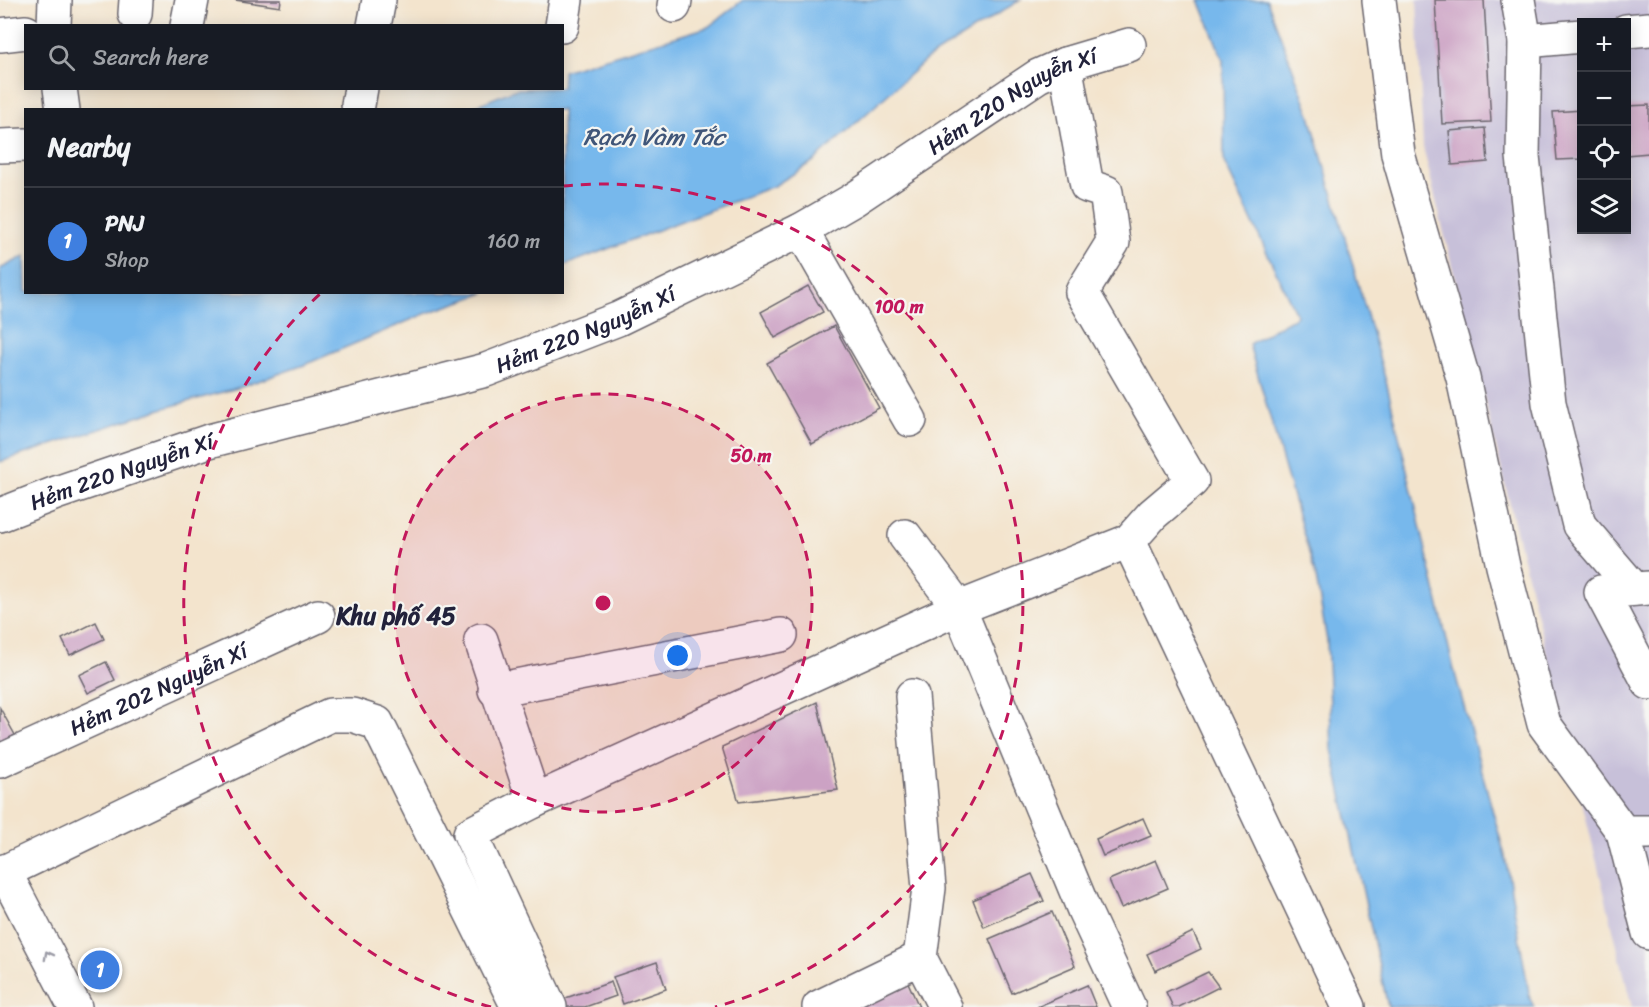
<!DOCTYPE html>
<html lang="en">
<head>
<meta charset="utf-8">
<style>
  :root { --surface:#171b24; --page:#242831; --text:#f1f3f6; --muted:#9ea1a6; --line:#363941; --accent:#1a73e8 }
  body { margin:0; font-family:Sriracha,sans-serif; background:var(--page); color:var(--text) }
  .controls { position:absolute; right:18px; top:18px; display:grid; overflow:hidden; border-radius:0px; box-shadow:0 3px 15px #0003 }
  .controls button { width:54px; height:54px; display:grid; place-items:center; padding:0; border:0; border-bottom:2px solid var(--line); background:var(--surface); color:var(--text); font:30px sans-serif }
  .you { position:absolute; left:678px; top:656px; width:21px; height:21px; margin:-15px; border:4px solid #fff; border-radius:50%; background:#1a73e8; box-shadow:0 0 0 9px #1a73e833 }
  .badge { display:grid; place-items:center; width:39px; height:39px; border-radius:50%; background:var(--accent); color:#fff; font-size:20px; font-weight:700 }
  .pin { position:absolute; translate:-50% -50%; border:3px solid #fff; box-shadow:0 2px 6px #0006 }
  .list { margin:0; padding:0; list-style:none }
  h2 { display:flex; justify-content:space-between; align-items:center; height:78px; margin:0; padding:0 24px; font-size:26px }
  h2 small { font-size:20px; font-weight:400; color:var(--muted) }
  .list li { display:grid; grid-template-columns:39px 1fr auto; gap:18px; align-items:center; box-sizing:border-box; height:108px; padding:0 24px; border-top:2px solid var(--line) }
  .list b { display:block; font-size:22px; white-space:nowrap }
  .list p { margin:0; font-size:20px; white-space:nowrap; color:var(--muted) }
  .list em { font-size:20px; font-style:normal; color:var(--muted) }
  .icon { flex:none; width:33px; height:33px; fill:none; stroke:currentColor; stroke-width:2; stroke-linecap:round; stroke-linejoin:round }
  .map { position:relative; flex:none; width:1649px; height:1007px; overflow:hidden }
  .search { position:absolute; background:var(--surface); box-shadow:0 3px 15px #0003; left:24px; top:24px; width:540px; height:66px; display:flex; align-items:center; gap:15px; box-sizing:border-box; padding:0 21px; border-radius:0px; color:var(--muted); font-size:22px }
  .panel { position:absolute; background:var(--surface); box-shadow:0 3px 15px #0003; left:24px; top:108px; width:540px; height:186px; border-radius:0px }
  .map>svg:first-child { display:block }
  .industrial { fill:#c7c0d9; fill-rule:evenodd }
  .water { fill:#77b8ec; stroke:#4c6d94; stroke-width:1.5 }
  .building { fill:#cca2c4 }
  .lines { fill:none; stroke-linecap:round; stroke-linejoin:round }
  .minor-casing { stroke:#6b666e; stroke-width:36 }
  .minor { stroke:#fff; stroke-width:33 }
  .oneway { stroke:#9c9ca7 }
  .ring { fill:none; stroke:#c2185b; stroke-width:3; stroke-dasharray:10 8 }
  .labels { text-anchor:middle; stroke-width:4.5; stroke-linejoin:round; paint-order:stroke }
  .street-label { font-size:22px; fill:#22223b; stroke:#f6f6f2 }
  .water-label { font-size:24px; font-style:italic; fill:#405679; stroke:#f6f6f2 }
  .neighbourhood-label { font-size:24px; font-weight:bold; fill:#22223b; stroke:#f6f6f2 }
  .centre { fill:#c2185b; stroke:#f6f6f2; stroke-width:3 }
  .ring-label { font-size:18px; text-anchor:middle; font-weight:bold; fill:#c2185b; stroke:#f6f6f2; stroke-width:4.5; stroke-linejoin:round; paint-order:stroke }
</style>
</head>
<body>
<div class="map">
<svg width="1649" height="1007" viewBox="0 0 1649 1007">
  <rect width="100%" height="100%" fill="#f6f6f2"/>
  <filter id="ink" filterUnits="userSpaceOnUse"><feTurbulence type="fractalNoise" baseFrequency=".0167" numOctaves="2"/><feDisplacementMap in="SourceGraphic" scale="12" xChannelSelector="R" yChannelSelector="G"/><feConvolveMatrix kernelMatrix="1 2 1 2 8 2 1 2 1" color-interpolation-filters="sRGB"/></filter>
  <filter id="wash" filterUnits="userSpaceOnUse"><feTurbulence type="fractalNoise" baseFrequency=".008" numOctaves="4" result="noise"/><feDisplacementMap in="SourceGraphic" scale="24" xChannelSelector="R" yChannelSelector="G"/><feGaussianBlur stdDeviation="1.35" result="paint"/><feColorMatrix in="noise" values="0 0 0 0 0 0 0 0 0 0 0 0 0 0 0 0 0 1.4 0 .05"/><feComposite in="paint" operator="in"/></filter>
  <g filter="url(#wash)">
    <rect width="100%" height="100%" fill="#f3e4cd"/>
    <path class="industrial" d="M1417 0H1649V1007H1632L1423 147ZM1582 22H1626V230H1582Z"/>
    <g class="water">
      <path d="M743 0H1020L927 59 814 161 774 186 563 266 562 110 468 109 516 89 562 88 563 71 708 27Z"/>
      <path d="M1199 0H1267L1309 112 1387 385 1454 670 1505 856 1530 999 1534 1007H1388L1332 749 1327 641 1316 577 1249 344 1297 316 1224 162 1223 60Z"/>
      <path d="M25 256 26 292 485 293 427 313 304 365 241 387 161 409 0 462V269Z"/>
    </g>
    <g id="blocks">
      <g class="building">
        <path d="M235 0H281L280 7Z"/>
        <path d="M1435 0H1484L1491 122 1442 124Z"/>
        <path d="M1649 105V153L1626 155V106Z"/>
        <path d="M1582 110V159L1557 160 1553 112Z"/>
        <path d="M1485 128 1488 162 1452 165 1449 131Z"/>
        <path d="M808 286 823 312 775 338 761 312Z"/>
        <path d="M834 326 879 408 812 444 767 363Z"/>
        <path d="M96 622 104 639 70 655 62 639Z"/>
        <path d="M106 662 115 680 88 693 79 675Z"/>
        <path d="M817 702 838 790 739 802 722 747Z"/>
        <path d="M0 708 15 735 0 743Z"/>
        <path d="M1143 818 1151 836 1103 856 1096 839Z"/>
        <path d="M1156 860 1168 888 1121 908 1109 880Z"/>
        <path d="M1032 874 1044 901 984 927 973 900Z"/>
        <path d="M1052 912 1075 966 1012 993 989 939Z"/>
        <path d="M1193 932 1201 949 1155 971 1147 954Z"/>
        <path d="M657 962 666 989 623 1004 613 977Z"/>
        <path d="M1208 972 1219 987 1179 1007H1173L1166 992Z"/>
        <path d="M906 978 919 1007H843Z"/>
        <path d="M611 982 616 996 585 1007H566L563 999Z"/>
        <path d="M1087 985 1096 1007H1037Z"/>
      </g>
    </g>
  </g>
  <g filter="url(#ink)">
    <use href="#blocks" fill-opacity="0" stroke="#6b666e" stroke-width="1.5"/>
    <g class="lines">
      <g class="minor-casing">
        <g id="minor">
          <path d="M1379 0 1398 154 1463 378 1503 566 1544 724 1623 832H1649"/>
          <path d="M1518 0 1525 41 1523 156 1549 403 1579 525 1634 589"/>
          <path d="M674 6 675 0"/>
          <path d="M135 14 136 0"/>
          <path d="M54 26 55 0"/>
          <path d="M187 26 192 0"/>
          <path d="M374 26 379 0"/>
          <path d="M562 26 566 0"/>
          <path d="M1626 31 1649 29"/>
          <path d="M0 35 26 32"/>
          <path d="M1525 41 1582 36"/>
          <path d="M1065 64 1087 186 1106 192 1113 242 1082 292 1192 481 1153 514 1129 541 959 608 1084 910 1129 1007"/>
          <path d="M60 88 63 110"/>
          <path d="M358 105 361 88"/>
          <path d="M0 146 26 145"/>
          <path d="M801 230 910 420"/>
          <path id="s1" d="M0 515 56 493 209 441 486 370 618 319 801 230 853 200 1038 76 1065 64 1129 45"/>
          <path d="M1129 541 1349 1007"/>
          <path d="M1649 588 1601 592 1649 683"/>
          <path d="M481 640 534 801 470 834 550 1007"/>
          <path d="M495 690 781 635"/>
          <path d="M912 696 929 888 920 958 945 1007"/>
          <path id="s2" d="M0 761 318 616"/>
          <path d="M534 801 959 608 905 536"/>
          <path d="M1623 832 1649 933"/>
          <path d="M4 871 75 1007"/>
          <path d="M0 874 330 715H352L377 723 518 1007"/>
          <path d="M819 1007 920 958"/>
        </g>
      </g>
      <use href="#minor" class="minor"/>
    </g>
    <defs><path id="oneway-chevron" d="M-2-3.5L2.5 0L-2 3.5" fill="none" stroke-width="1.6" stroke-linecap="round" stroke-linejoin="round" transform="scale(1.5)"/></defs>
    <use class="oneway" href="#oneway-chevron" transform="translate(48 955) rotate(-118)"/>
  </g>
  <circle cx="603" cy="603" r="209" fill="#c2185b" fill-opacity=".12"/>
  <g class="ring">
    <circle cx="603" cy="603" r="209"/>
    <path d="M491 1007A419 419 0 0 1 320 294M563 186A419 419 0 0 1 715 1007"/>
  </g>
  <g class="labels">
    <g class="street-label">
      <text dy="8" stroke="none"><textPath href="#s1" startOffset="1101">Hẻm 220 Nguyễn Xí</textPath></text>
      <text dy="8" stroke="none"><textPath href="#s1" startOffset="615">Hẻm 220 Nguyễn Xí</textPath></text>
      <text dy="8" stroke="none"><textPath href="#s1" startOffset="129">Hẻm 220 Nguyễn Xí</textPath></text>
      <text dy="8" stroke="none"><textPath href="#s2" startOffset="174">Hẻm 202 Nguyễn Xí</textPath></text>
    </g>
    <g class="water-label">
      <text x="654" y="145">Rạch Vàm Tắc</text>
    </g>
    <g class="neighbourhood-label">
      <text x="396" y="624">Khu phố 45</text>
    </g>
  </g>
  <circle cx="603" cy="603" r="9" class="centre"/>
  <g class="ring-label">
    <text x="899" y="313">100 m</text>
    <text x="751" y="462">50 m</text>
  </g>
</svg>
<div class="controls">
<button>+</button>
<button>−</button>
<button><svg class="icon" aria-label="locate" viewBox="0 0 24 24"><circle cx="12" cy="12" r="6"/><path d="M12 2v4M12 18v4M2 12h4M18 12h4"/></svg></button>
<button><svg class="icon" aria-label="layers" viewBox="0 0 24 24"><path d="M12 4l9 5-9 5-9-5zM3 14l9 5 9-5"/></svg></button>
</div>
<div class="you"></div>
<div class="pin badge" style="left:100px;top:970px;background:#3f7fe0">1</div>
<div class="search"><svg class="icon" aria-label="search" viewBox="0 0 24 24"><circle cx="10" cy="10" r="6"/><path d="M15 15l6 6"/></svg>Search here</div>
<section class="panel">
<h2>Nearby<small></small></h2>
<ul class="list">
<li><span class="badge" style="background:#3f7fe0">1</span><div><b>PNJ</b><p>Shop</p></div><em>160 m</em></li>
</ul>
</section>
</div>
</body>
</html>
